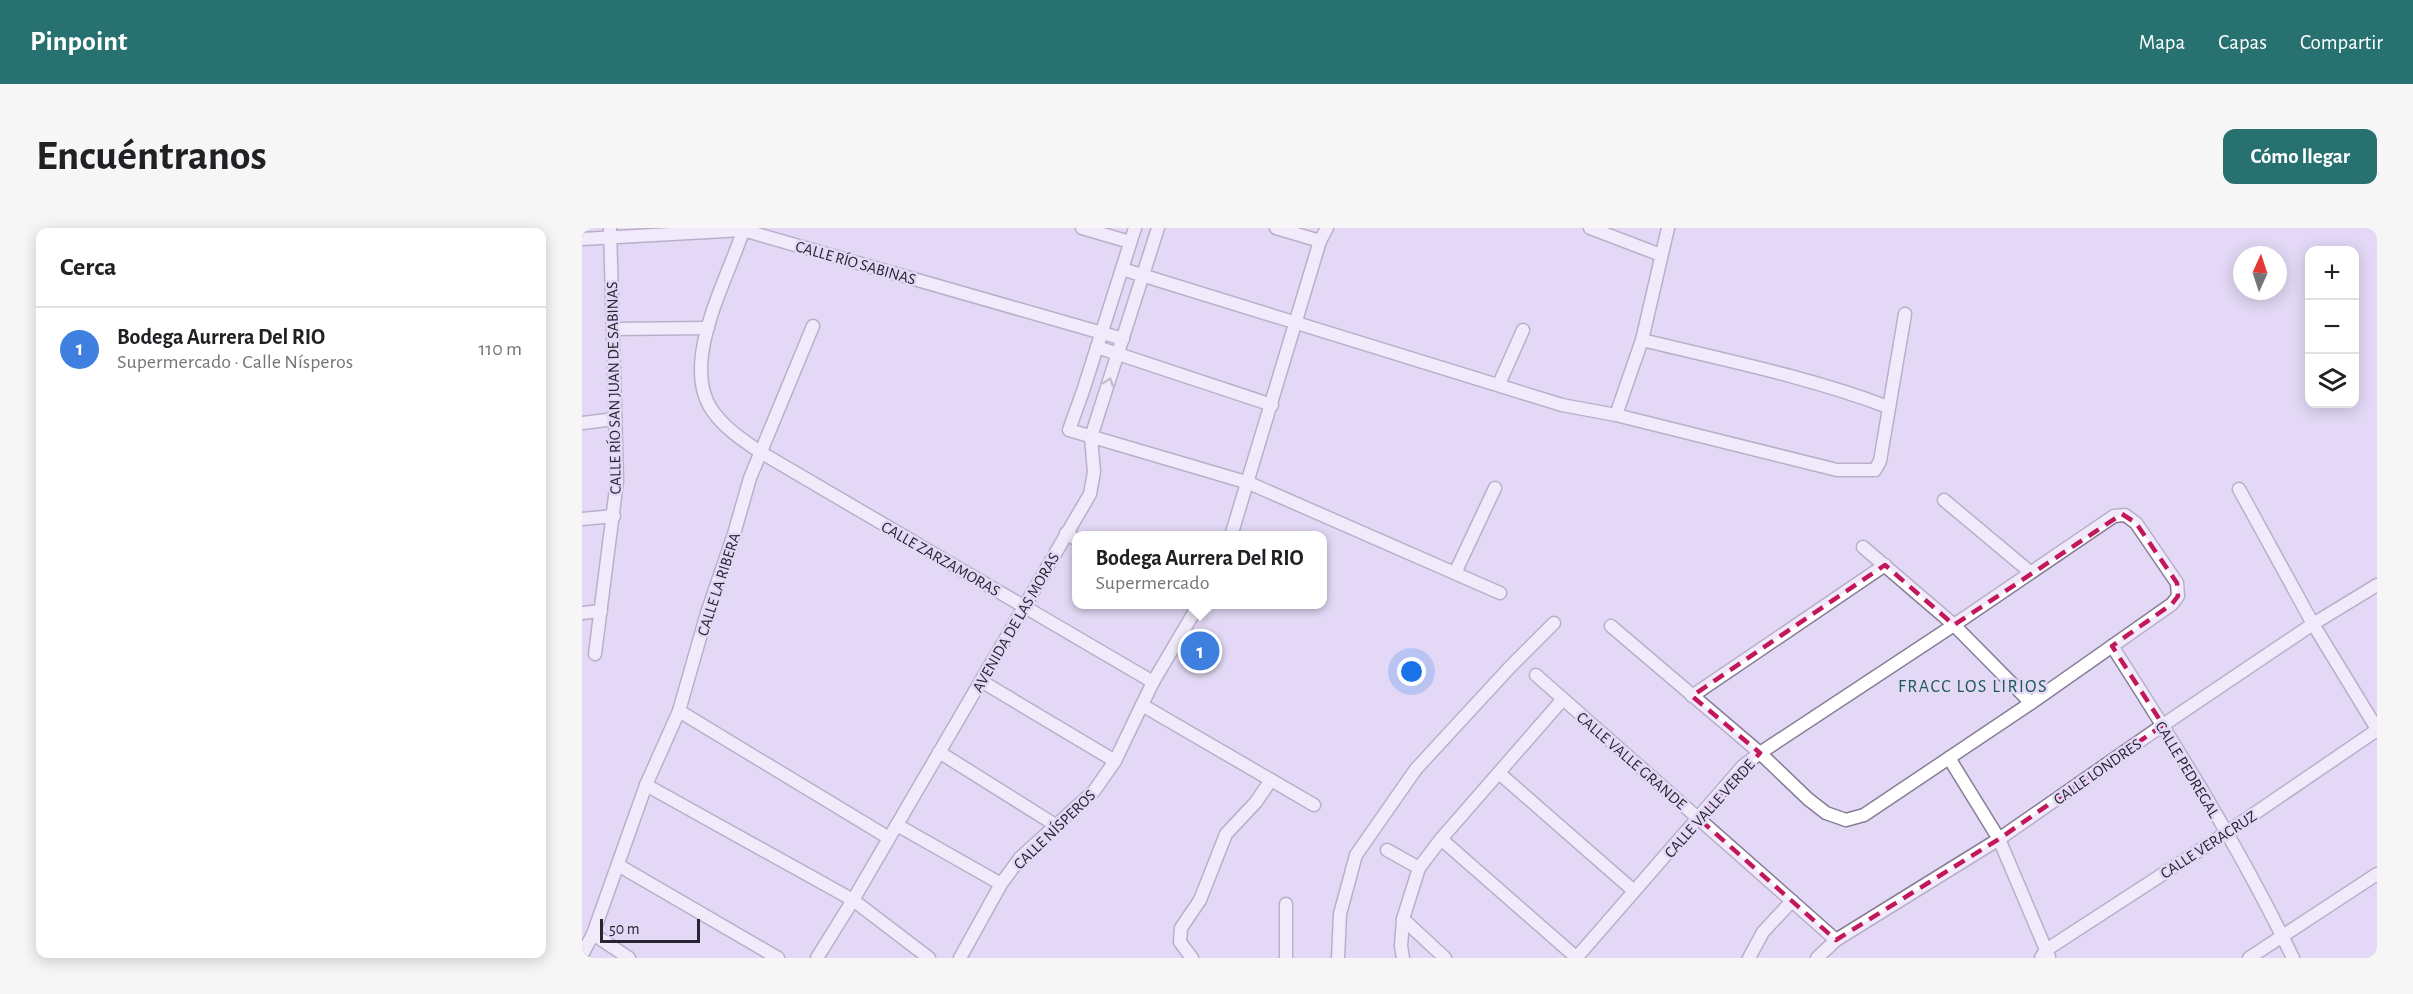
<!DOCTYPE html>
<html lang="es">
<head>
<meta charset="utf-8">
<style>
  :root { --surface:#fff; --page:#f6f6f6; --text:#202124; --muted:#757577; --line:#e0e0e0; --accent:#277271 }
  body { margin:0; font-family:"Alegreya Sans",sans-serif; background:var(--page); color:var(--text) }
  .controls { position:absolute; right:18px; top:18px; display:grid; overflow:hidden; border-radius:12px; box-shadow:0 3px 15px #0003 }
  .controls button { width:54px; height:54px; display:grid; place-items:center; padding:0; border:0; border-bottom:2px solid var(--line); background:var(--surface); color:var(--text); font:30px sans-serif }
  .compass { position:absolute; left:1651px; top:18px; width:54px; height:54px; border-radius:50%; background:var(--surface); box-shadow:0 3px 15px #0003; rotate:3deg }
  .scale { position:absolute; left:18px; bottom:15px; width:100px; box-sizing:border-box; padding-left:6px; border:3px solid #292530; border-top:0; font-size:16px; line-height:21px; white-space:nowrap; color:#292530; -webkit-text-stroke:4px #e3d9f6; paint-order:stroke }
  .you { position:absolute; left:830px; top:444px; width:21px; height:21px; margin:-15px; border:4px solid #fff; border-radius:50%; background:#1a73e8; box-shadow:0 0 0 9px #1a73e833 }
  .badge { display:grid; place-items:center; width:39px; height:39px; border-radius:50%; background:var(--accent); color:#fff; font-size:20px; font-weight:700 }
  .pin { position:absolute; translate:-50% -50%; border:3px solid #fff; box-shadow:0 2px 6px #0006 }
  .popup { position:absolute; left:490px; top:303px; width:255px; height:78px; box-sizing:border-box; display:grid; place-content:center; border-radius:12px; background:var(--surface); filter:drop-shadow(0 2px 4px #0005); font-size:20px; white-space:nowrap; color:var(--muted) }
  .popup b { font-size:22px; color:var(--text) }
  .popup::after { content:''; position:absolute; left:50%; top:100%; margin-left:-12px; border:12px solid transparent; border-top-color:var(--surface) }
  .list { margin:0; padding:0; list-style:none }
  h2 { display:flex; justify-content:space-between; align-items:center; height:78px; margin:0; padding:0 24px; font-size:26px }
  h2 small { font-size:20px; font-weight:400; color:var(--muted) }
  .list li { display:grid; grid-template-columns:39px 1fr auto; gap:18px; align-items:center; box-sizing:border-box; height:84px; padding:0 24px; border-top:2px solid var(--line) }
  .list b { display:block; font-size:22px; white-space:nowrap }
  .list p { margin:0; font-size:20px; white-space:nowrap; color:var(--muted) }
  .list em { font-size:20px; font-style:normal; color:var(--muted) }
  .icon { flex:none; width:33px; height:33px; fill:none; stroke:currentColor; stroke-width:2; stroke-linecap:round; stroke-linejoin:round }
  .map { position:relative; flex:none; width:1795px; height:730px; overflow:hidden; border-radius:12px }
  header { display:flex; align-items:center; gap:36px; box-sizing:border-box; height:84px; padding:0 30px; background:var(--accent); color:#fff }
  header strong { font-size:28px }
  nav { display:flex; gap:33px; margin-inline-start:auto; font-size:21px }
  .intro { display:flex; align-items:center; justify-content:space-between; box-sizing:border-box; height:144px; padding:0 36px }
  h1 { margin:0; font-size:42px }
  .button { padding:15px 27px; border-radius:12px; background:var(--accent); color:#fff; font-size:21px; font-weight:700 }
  main { display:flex; gap:36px; padding:0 36px }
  aside { flex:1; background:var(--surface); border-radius:12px; box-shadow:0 3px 15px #0003 }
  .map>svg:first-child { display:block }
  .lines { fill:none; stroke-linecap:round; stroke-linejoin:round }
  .minor-casing { stroke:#877d97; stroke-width:15 }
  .minor { stroke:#fff; stroke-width:12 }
  .oneway { stroke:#9f9da2 }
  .marked { fill:none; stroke:#c2185b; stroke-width:4.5; stroke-dasharray:12 8; stroke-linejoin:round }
  .labels { text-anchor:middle; stroke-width:5; stroke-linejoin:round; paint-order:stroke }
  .street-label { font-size:16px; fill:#292530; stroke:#e3d9f6 }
  .neighbourhood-label { font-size:18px; letter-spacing:1.5px; fill:#1d5857; stroke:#e3d9f6 }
</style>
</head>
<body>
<header>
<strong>Pinpoint</strong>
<nav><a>Mapa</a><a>Capas</a><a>Compartir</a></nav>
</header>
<div class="intro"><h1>Encuéntranos</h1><a class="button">Cómo llegar</a></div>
<main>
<aside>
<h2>Cerca<small></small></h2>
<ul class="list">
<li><span class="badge" style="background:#3f7fe0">1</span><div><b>Bodega Aurrera Del RIO</b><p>Supermercado · Calle Nísperos</p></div><em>110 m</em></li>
</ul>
</aside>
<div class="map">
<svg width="1795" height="730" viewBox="0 0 1795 730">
  <rect width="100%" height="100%" fill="#e3d9f6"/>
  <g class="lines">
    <g class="minor-casing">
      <g id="minor">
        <path d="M162 0C147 49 97 134 130 182 142 200 161 212 178 224L571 454"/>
        <path d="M500 0 548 14"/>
        <path d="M553 0 501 163 487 202 667 255 918 365"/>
        <path d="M694 0 738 13"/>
        <path d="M1008 0 1079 27"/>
        <path d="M0 11 161 2 541 111"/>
        <path d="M540 41 980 177 1034 187 1255 242H1293L1298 233 1323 86"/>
        <path d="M31 101 126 100"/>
        <path d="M1060 112C1142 132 1227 149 1306 179"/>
        <path d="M515 119 690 177"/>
        <path d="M917 156 941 102"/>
        <path d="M1034 187 1060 112 1086 0"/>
        <path d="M0 195 33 191"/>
        <path d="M1657 261 1731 396 1795 501"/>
        <path d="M1362 272 1448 344"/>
        <path d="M0 291 32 288"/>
        <path d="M484 305 495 312"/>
        <path d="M649 308 738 13 745 0"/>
        <path d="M1281 319 1372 397 1449 475"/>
        <path d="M873 345 913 260"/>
        <path d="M0 385 19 383"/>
        <path d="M1530 418C1595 519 1659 622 1711 730"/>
        <path d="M13 426 35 253 28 0"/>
        <path d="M954 447 1254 712"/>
        <path d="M399 453 533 533"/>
        <path d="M1110 468 1303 337"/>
        <path d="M560 477 732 577"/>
        <path d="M97 483 307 610"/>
        <path d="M357 524 475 598"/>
        <path d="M1367 530 1417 611 1467 729"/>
        <path d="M917 545 1052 663"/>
        <path d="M64 557 271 672 347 730"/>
        <path d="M315 597 419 656"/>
        <path d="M859 611 995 730"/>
        <path d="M805 622 837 640"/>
        <path d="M36 637 196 730"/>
        <path d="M704 676V730"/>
        <path d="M821 691 863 730"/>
        <path d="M11 706 47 730"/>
        <path d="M0 727 11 706 64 557 97 483 125 385 152 306 168 250 231 98"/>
        <path d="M995 729 1161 538 1178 525 1372 397 1532 288 1543 287 1554 295 1595 355 1596 368 1590 376 1449 475 1282 587 1264 592 1244 585 1226 571 1178 525 1029 398"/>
        <path d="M235 730 271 672 508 266 512 244 509 209 576 0"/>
        <path d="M378 730 419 656 438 630 512 563 533 533 571 454 617 376"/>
        <path d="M610 730 598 714 599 700 618 672 644 606 674 574 689 552"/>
        <path d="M756 730 758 686 774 627 834 541 929 438 972 395"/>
        <path d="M821 730 819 718 821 691 837 640 859 611 981 471"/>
        <path d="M1167 730 1181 704 1210 673"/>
        <path d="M1235 730 1254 712 1417 611 1581 497 1731 396 1795 357"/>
        <path d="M1459 730 1464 722 1644 605 1795 502"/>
        <path d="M1667 730 1795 646"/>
      </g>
    </g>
    <use href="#minor" class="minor"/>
  </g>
  <defs><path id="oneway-chevron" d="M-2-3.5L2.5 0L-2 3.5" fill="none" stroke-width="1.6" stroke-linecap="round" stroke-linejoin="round" transform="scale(1.5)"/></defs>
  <use class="oneway" href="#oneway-chevron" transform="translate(527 154) rotate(-72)"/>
  <path d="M0 0H1795V730H0ZM1540 286 1554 295 1595 355 1596 368 1590 376 1530 418 1581 497 1417 611 1254 712 1116 590 1178 525 1110 468 1303 337 1372 397Z" fill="#e3d9f6" fill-opacity=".55" fill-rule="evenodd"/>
  <path class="marked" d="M1540 286 1554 295 1595 355 1596 368 1590 376 1530 418 1581 497 1417 611 1254 712 1116 590 1178 525 1110 468 1303 337 1372 397Z"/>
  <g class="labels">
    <g class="street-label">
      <text transform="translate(274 34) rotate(16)" y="6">CALLE RÍO SABINAS</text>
      <text transform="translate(31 160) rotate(-91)" y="6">CALLE RÍO SAN JUAN DE SABINAS</text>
      <text transform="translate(359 330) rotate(30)" y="6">CALLE ZARZAMORAS</text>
      <text transform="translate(136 356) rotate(-72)" y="6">CALLE LA RIBERA</text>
      <text transform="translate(433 394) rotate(-60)" y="6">AVENIDA DE LAS MORAS</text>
      <text transform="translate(1050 532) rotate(41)" y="6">CALLE VALLE GRANDE</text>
      <text transform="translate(1606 541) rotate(59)" y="6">CALLE PEDREGAL</text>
      <text transform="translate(1515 543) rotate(-35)" y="6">CALLE LONDRES</text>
      <text transform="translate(1127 580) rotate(-48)" y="6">CALLE VALLE VERDE</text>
      <text transform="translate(472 601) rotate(-44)" y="6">CALLE NÍSPEROS</text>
      <text transform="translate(1626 616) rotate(-33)" y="6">CALLE VERACRUZ</text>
    </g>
    <g class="neighbourhood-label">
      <text x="1391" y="464">FRACC LOS LIRIOS</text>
    </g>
  </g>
</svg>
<div class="controls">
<button>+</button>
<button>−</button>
<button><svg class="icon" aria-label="layers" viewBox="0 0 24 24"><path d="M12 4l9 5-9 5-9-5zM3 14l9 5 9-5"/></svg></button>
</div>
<svg class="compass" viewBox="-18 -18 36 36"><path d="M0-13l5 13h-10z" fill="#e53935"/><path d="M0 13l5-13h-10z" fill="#757577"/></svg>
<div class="scale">50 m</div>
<div class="you"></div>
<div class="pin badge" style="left:618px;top:423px;background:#3f7fe0">1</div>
<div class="popup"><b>Bodega Aurrera Del RIO</b>Supermercado</div>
</div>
</main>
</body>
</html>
